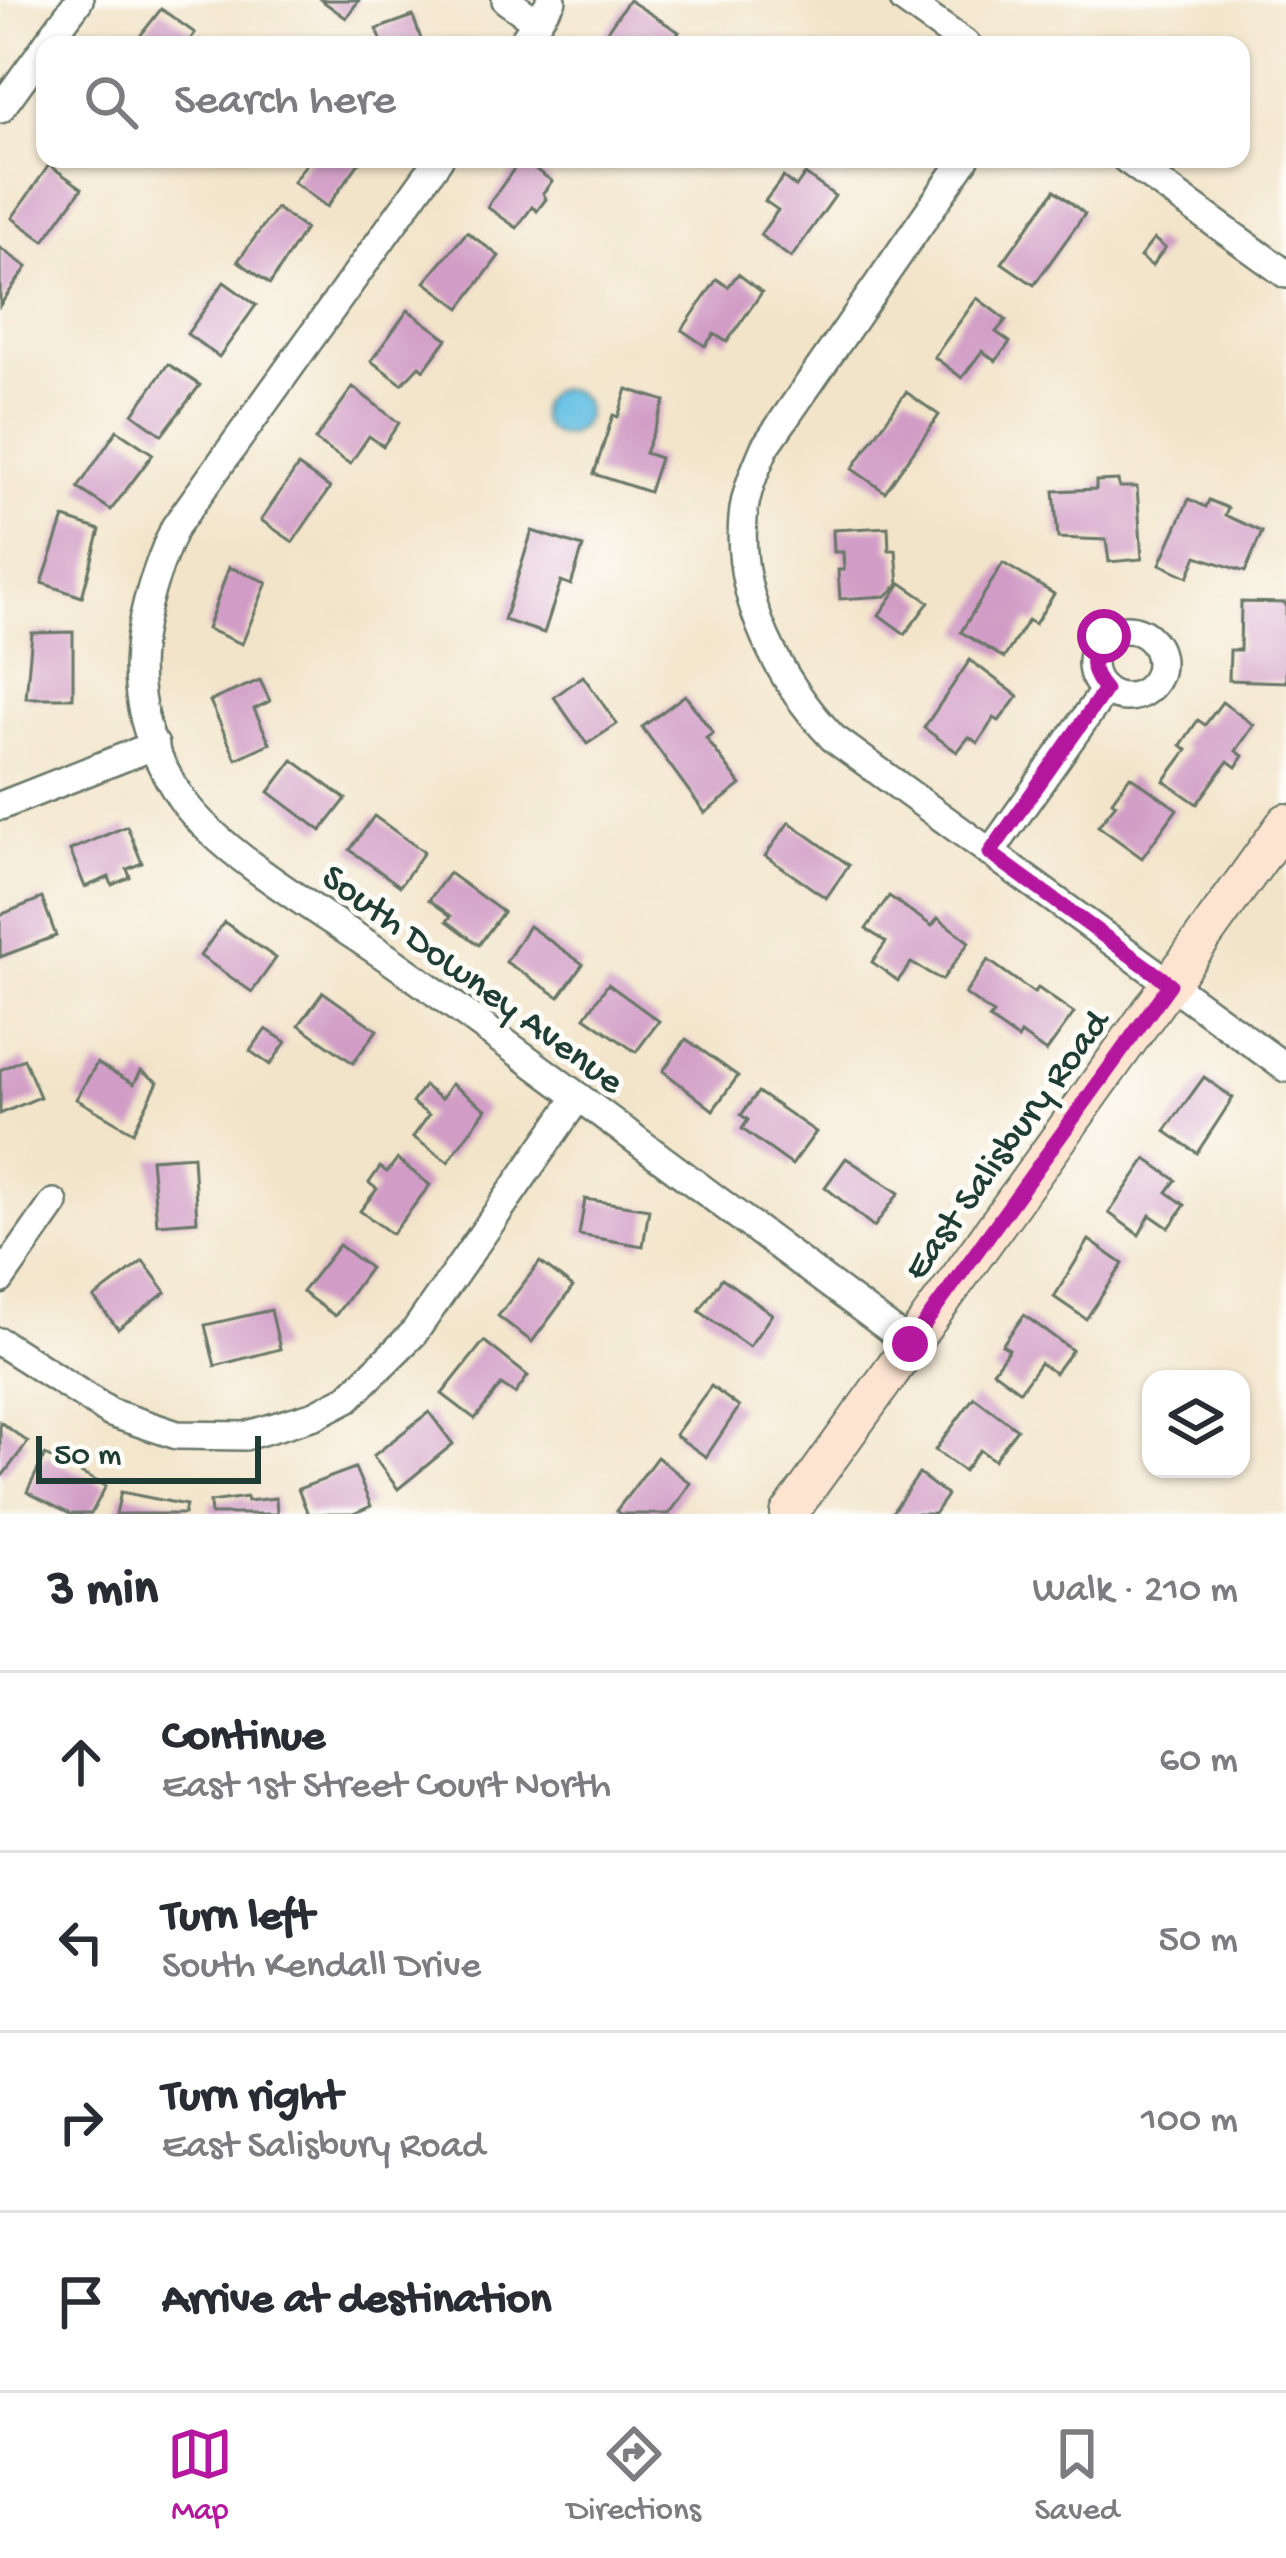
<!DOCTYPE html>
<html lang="en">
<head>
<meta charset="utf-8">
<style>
  :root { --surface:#fff; --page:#f7f7f7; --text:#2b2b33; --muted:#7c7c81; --line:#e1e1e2; --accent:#b5179e }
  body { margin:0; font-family:"Gochi Hand",sans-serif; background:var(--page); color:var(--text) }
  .controls { position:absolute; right:36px; bottom:36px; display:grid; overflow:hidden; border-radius:24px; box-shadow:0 3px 9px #0004 }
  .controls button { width:108px; height:108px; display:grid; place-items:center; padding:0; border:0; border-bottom:3px solid var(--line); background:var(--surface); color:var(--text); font:60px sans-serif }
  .scale { position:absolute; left:36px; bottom:30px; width:225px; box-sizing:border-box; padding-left:12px; border:6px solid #1f3d34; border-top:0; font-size:33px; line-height:42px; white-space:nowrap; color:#1f3d34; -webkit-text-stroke:9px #fdfcf7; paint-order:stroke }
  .stop { position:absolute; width:36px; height:36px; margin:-27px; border:9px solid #b5179e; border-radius:50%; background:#fff }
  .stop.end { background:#b5179e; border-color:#fff; box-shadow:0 3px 12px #0008 }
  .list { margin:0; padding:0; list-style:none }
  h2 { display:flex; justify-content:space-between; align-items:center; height:156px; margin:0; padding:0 48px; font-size:51px }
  h2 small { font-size:39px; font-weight:400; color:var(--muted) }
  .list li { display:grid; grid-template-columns:78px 1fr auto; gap:36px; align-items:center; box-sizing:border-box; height:180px; padding:0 48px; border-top:3px solid var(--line) }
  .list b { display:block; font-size:45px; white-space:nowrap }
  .list p { margin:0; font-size:39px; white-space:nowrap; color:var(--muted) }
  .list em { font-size:39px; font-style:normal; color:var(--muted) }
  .icon { flex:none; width:66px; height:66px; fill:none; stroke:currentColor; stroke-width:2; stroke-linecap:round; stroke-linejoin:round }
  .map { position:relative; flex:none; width:1286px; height:1514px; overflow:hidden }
  .search { position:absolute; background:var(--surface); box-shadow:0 3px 9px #0004; left:36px; right:36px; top:36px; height:132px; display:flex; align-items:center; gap:30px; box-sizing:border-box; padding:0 42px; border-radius:24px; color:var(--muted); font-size:45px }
  .sheet { height:876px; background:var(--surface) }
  nav { display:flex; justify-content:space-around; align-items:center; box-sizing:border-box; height:168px; border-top:3px solid var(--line); background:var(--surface); font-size:33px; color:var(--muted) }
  nav a { display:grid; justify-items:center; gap:6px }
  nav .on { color:var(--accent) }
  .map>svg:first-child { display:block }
  .water { fill:#66c1e4; stroke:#427f8c; stroke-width:3 }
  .building { fill:#d19dc6 }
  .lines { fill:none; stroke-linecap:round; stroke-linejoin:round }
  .street-casing { stroke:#697768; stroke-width:32 }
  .secondary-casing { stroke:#697768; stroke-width:40 }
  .street { stroke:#fff; stroke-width:27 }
  .secondary { stroke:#fde4d1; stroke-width:36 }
  .route { stroke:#b5179e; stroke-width:15 }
  .labels { text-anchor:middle; stroke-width:10; stroke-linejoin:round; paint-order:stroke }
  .street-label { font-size:39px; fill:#1f3d34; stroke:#fdfcf7 }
</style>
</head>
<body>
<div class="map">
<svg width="1286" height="1514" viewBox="0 0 1286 1514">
  <rect width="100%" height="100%" fill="#fdfcf7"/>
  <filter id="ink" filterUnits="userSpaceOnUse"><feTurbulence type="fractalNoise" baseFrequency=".00833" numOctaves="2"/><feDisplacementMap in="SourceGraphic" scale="24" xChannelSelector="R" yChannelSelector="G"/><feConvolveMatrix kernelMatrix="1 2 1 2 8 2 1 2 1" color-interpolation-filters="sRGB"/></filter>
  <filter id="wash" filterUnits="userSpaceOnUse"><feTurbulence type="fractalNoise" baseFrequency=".004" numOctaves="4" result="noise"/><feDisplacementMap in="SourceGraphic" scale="48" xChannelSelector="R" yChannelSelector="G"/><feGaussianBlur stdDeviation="2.7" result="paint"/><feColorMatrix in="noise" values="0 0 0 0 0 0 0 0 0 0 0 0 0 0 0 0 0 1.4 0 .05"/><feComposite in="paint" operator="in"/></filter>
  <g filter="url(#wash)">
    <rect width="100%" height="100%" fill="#f2e4c9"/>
    <circle class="water" cx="563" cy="412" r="23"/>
    <g id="blocks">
      <g class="building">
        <path d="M321 0H359L346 18Z"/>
        <path d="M629 0 679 32 670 45H597Z"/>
        <path d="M161 9 195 33 186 45H133Z"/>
        <path d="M413 16 423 45H383L377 29Z"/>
        <path d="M310 159H362L327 207 293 182Z"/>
        <path d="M521 159 552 181 543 193 546 199 537 211 532 207 517 228 487 207Z"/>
        <path d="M49 165 82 188 44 241 12 218Z"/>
        <path d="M805 174 835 196 791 258 760 235 778 210 765 201 783 177 796 187Z"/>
        <path d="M1055 190 1085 214 1034 285 1002 263Z"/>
        <path d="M276 208 305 229 270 284 238 261Z"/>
        <path d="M467 232 499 256 460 308 425 282Z"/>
        <path d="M1154 239 1165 248 1152 266 1140 257Z"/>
        <path d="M0 248 27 267 0 305Z"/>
        <path d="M738 274 762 292 727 342 714 334 705 346 682 330 717 279 728 287Z"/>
        <path d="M224 282 256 305 219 357 187 334Z"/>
        <path d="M977 298 1006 320 996 332 1010 342 996 361 982 351 962 378 934 357Z"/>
        <path d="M408 310 447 339 424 370 419 366 402 384 371 361Z"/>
        <path d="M168 364 200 385 162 435 133 414Z"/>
        <path d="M353 387 399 423 383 446 369 436 350 464 315 440Z"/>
        <path d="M627 389 665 401 645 453 660 458 649 492 594 474 613 415 618 417Z"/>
        <path d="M906 392 939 415 885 492 852 469Z"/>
        <path d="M117 430 153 454 111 510 78 488Z"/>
        <path d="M298 466 330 488 293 542 261 520Z"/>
        <path d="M1118 480 1119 487H1137L1142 559 1109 562 1106 540 1058 538 1054 491 1096 489V481Z"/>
        <path d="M1189 499 1206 507 1209 500 1228 508 1225 515 1262 532 1245 572 1197 556 1188 577 1160 564Z"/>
        <path d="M64 518 100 530 82 597 42 583Z"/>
        <path d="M888 527 889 550H896L899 584 886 596 840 599 838 570H844L843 552H834L833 530Z"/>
        <path d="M532 531 583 547 571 585 561 581 544 633 504 620Z"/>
        <path d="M1003 563 1054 594 1035 624 1028 620 1004 658 961 632Z"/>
        <path d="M229 567 267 582 242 644 207 629Z"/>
        <path d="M901 583 929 602 905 634 879 615Z"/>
        <path d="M1241 602 1286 603V682L1229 680 1230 650H1240Z"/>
        <path d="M73 632V698H26L32 633Z"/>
        <path d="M970 660 1018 696 999 721 994 718 978 743 969 737 957 752 924 728Z"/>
        <path d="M583 676 617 724 587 744 554 697Z"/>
        <path d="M260 680 270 701 254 709 270 743 236 759 210 701Z"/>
        <path d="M685 695 713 733 706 738 741 785 705 813 642 727Z"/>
        <path d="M1222 702 1254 725 1236 751 1243 756 1236 767 1228 761 1197 804 1164 781 1187 750 1181 745 1198 720 1205 725Z"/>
        <path d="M293 760 346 799 321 831 269 792Z"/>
        <path d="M1130 776 1177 809 1142 858 1098 826 1116 804 1112 801Z"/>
        <path d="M374 816 424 852 400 886 350 850Z"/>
        <path d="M789 822 849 865 826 898 765 856Z"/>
        <path d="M127 826 142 863 127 869 130 877 112 885 109 877 85 887 70 850Z"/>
        <path d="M449 873 503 912 479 945 447 921 451 916 429 900Z"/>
        <path d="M889 896 932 926 938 918 969 942 942 980 911 963 898 981 872 962 886 942 866 929Z"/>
        <path d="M42 898 56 936 0 957V915Z"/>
        <path d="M224 922 276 958 252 992 200 956Z"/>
        <path d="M529 926 583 964 559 997 506 962Z"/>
        <path d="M988 960 1034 993 1038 988 1074 1013 1046 1052 1021 1034 1018 1039 989 1019 993 1014 965 994Z"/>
        <path d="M608 984 659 1021 636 1052 585 1017Z"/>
        <path d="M323 992 377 1030 353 1063 299 1025Z"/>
        <path d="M266 1029 286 1042 270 1065 250 1051Z"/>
        <path d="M686 1039 738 1076 713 1110 663 1071Z"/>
        <path d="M24 1059 40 1097 0 1114V1070Z"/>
        <path d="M97 1063 134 1084 141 1071 158 1082 133 1132 76 1099Z"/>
        <path d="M1204 1077 1233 1098 1197 1153 1165 1131Z"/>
        <path d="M451 1084 486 1109 448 1162 413 1137 429 1115 412 1103 424 1086 441 1099Z"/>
        <path d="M758 1092 816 1132 792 1165 742 1129 748 1120 741 1115Z"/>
        <path d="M193 1156 197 1221 157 1224 151 1159Z"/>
        <path d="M846 1158 899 1193 874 1227 825 1187Z"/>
        <path d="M397 1159 430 1185 392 1234 360 1211 377 1189 369 1183 380 1167 387 1172Z"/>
        <path d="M1146 1159 1176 1180 1167 1192 1185 1205 1169 1228 1150 1215 1139 1235 1109 1213Z"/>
        <path d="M585 1199 649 1209 643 1246 579 1235Z"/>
        <path d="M1089 1240 1123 1264 1086 1319 1054 1297Z"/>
        <path d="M339 1245 370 1268 335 1316 302 1292Z"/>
        <path d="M143 1261 166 1292 118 1329 94 1298Z"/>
        <path d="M540 1262 573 1287 532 1342 498 1316Z"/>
        <path d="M722 1278 772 1314 749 1347 699 1311Z"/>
        <path d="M271 1310 280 1349 215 1366 205 1325Z"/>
        <path d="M1024 1315 1072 1350 1055 1373 1040 1363 1020 1391 993 1371 1009 1349 1002 1345Z"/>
        <path d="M484 1341 528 1376 515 1394 501 1385 475 1419 442 1394Z"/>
        <path d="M711 1386 739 1407 706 1457 675 1435Z"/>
        <path d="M974 1397 1017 1429 994 1460 980 1450 964 1471 935 1450Z"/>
        <path d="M429 1412 453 1444 398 1489 373 1456Z"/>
        <path d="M0 1422 28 1442 3 1475 0 1473Z"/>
        <path d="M45 1455 106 1486 91 1514H70L27 1492Z"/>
        <path d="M657 1457 690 1483 678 1502 669 1514H620L616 1511Z"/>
        <path d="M355 1468 371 1506 353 1514H308L298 1489Z"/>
        <path d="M919 1474 947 1495 934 1514H891Z"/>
        <path d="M121 1492 186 1505 184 1514H116Z"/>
        <path d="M247 1497V1501L276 1498 277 1514H211L210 1502Z"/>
      </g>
    </g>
  </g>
  <g filter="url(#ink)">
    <use href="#blocks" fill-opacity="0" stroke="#697768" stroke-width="3"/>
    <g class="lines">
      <g class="street-casing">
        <g id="street">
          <path d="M506 0 537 22"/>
          <path d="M904 0 967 45"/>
          <path d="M46 45 79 0"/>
          <path d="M520 45 552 0"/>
          <path d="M0 109 45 47"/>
          <path d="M439 159 175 527C131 624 118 707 183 801 224 858 339 923 399 966 571 1089 740 1218 910 1344"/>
          <path d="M965 159 765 447C755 470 745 493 743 518 736 599 779 681 833 738L1286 1068"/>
          <path d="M1126 159 1286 274"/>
          <circle cx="1126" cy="663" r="34"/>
          <path d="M0 806 155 745"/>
          <path d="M990 853 1105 690"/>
          <path d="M0 1280 54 1203"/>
          <path d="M0 1342 111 1413 177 1435 245 1436 315 1415 348 1398 413 1334 578 1097"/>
        </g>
      </g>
      <g class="secondary-casing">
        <path id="secondary" d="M789 1514 1286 822"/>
      </g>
      <use href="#street" class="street"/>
      <use href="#secondary" class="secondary"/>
    </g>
  </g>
  <g class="lines" filter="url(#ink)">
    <path class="route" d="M910 1344 1170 984 990 853 1105 690C1089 672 1088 655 1104 636"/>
  </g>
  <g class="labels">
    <g class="street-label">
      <text transform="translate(475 976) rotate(36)" y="14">South Downey Avenue</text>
      <text transform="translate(1003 1143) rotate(-54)" y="14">East Salisbury Road</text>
    </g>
  </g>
</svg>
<div class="controls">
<button><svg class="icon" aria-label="layers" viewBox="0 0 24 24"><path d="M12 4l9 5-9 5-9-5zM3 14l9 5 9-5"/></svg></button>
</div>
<div class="scale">50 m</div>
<div class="stop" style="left:1104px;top:636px"></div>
<div class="stop end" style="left:910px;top:1344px"></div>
<div class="search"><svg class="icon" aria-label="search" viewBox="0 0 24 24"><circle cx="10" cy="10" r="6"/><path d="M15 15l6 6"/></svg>Search here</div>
</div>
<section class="sheet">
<h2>3 min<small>Walk · 210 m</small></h2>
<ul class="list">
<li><svg class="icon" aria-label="ahead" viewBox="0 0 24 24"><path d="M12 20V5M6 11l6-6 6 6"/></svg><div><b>Continue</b><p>East 1st Street Court North</p></div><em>60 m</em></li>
<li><svg class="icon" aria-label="left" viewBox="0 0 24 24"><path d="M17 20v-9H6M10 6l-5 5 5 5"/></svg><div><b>Turn left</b><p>South Kendall Drive</p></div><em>50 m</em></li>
<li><svg class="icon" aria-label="right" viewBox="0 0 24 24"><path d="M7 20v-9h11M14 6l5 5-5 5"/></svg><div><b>Turn right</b><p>East Salisbury Road</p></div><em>100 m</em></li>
<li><svg class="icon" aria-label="arrive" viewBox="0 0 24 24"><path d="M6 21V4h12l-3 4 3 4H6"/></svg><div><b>Arrive at destination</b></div></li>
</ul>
</section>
<nav>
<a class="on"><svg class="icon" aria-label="map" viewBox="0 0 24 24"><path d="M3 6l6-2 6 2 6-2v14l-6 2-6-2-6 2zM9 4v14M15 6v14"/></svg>Map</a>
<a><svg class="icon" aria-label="directions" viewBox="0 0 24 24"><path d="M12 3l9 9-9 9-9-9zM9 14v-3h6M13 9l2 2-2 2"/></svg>Directions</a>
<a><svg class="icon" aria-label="saved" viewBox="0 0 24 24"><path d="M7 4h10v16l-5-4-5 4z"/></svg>Saved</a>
</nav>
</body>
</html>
